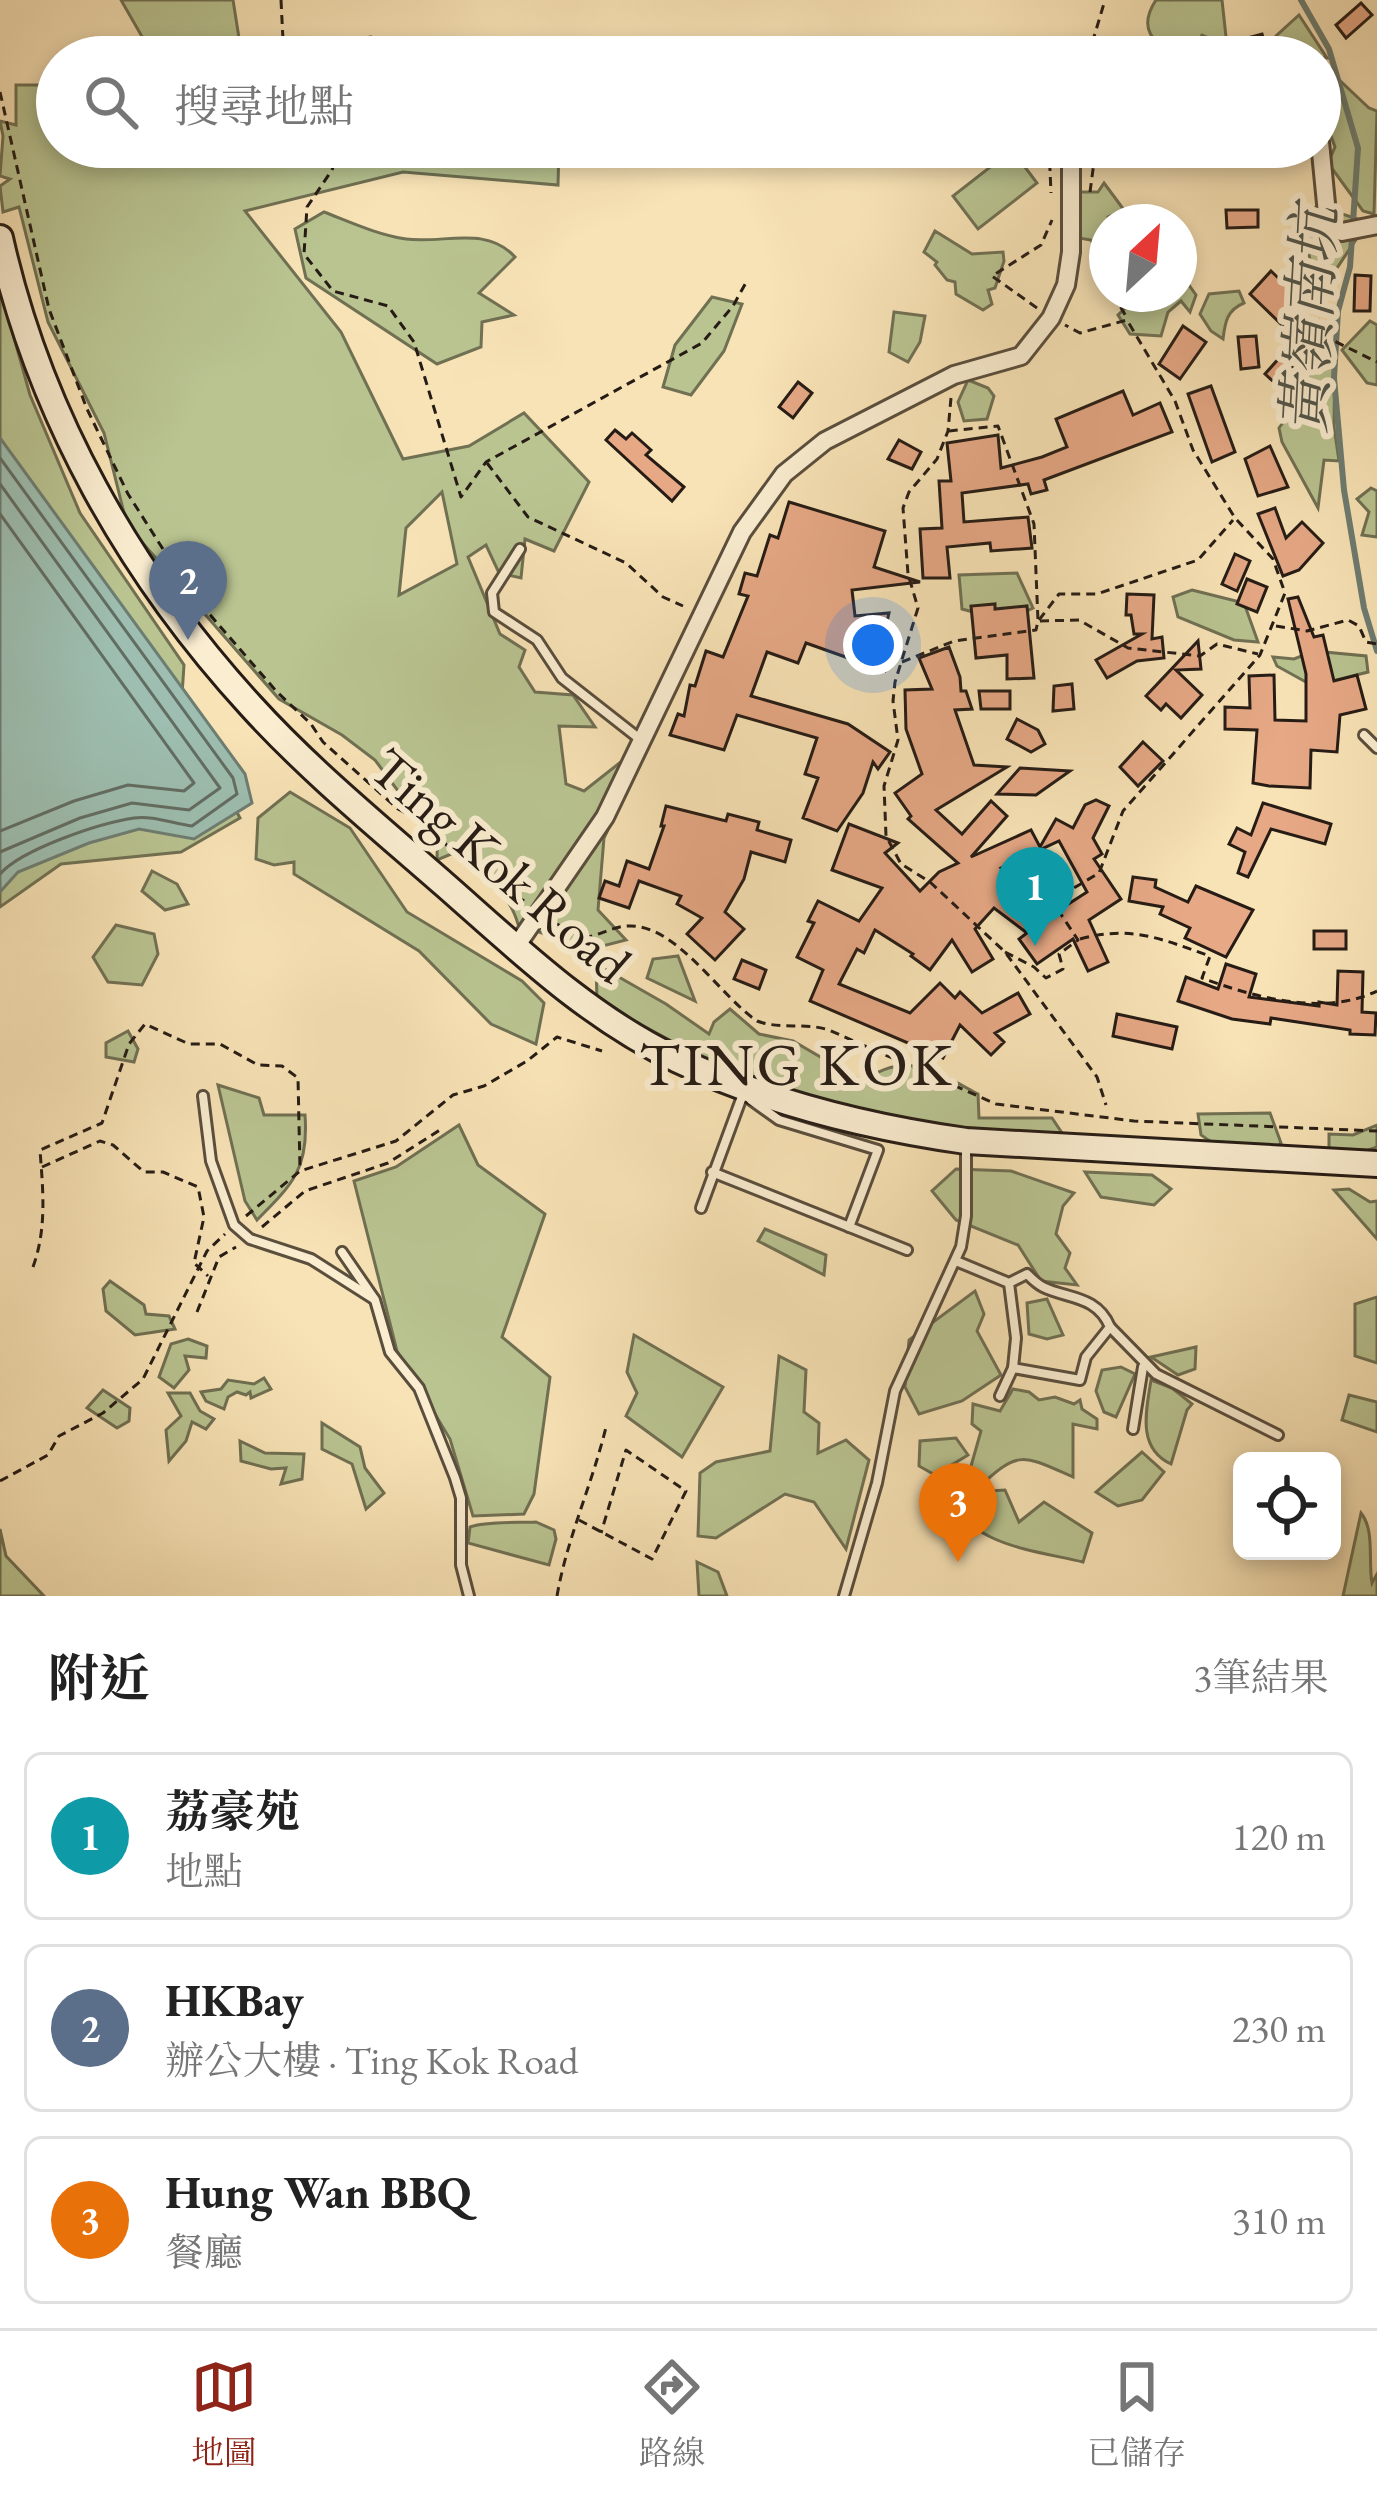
<!DOCTYPE html>
<html lang="zh-TW">
<head>
<meta charset="utf-8">
<style>
  :root { --surface:#fff; --page:#f2f2f2; --text:#222; --muted:#767676; --line:#e0e0e0; --accent:#8f2418 }
  body { margin:0; font-family:"EB Garamond","Noto Serif TC",serif; background:var(--page); color:var(--text) }
  .controls { position:absolute; right:36px; bottom:36px; display:grid; overflow:hidden; border-radius:18px; box-shadow:0 6px 18px #0003 }
  .controls button { width:108px; height:108px; display:grid; place-items:center; padding:0; border:0; border-bottom:3px solid var(--line); background:var(--surface); color:var(--text); font:60px sans-serif }
  .compass { position:absolute; left:1089px; top:204px; width:108px; height:108px; border-radius:50%; background:var(--surface); box-shadow:0 6px 18px #0003; rotate:26deg }
  .you { position:absolute; left:873px; top:645px; width:42px; height:42px; margin:-30px; border:9px solid #fff; border-radius:50%; background:#1a73e8; box-shadow:0 0 0 18px #1a73e833 }
  .badge { display:grid; place-items:center; width:78px; height:78px; border-radius:50%; background:var(--accent); color:#fff; font-size:39px; font-weight:700 }
  .pin { position:absolute; translate:-50% -99px; filter:drop-shadow(0 3px 6px #0008) }
  .pin::after { content:''; position:absolute; top:63px; width:42px; height:36px; background:inherit; clip-path:polygon(0 0,100% 0,50% 100%) }
  .list { margin:0; padding:0; list-style:none }
  h2 { display:flex; justify-content:space-between; align-items:center; height:156px; margin:0; padding:0 48px; font-size:51px }
  h2 small { font-size:39px; font-weight:400; color:var(--muted) }
  .list li { display:grid; grid-template-columns:78px 1fr auto; gap:36px; align-items:center; box-sizing:border-box; height:168px; margin:0 24px 24px; padding:0 24px; border:3px solid var(--line); border-radius:18px }
  .list b { display:block; font-size:45px; white-space:nowrap }
  .list p { margin:0; font-size:39px; white-space:nowrap; color:var(--muted) }
  .list em { font-size:39px; font-style:normal; color:var(--muted) }
  .icon { flex:none; width:66px; height:66px; fill:none; stroke:currentColor; stroke-width:2; stroke-linecap:round; stroke-linejoin:round }
  .map { position:relative; flex:none; width:1377px; height:1596px; overflow:hidden }
  .search { position:absolute; background:var(--surface); box-shadow:0 6px 18px #0003; left:36px; right:36px; top:36px; height:132px; display:flex; align-items:center; gap:30px; box-sizing:border-box; padding:0 42px; border-radius:66px; color:var(--muted); font-size:45px }
  .sheet { height:732px; background:var(--surface) }
  nav { display:flex; justify-content:space-around; align-items:center; box-sizing:border-box; height:168px; border-top:3px solid var(--line); background:var(--surface); font-size:33px; color:var(--muted) }
  nav a { display:grid; justify-items:center; gap:6px }
  nav .on { color:var(--accent) }
  .map>svg:first-child { display:block }
  .green { fill:#b9c491; stroke:#707053; stroke-width:3; fill-rule:evenodd }
  .water { fill:#9dbeb0; stroke:#6d7d72; stroke-width:3 }
  .lines { fill:none; stroke-linecap:round; stroke-linejoin:round }
  .shore { stroke:#626d62; stroke-width:3 }
  .stream { stroke:#6d7d72; stroke-width:6 }
  .building { fill:#e6a885; stroke:#261c15; stroke-width:3; fill-rule:evenodd }
  .service-casing { stroke:#5a4e3d; stroke-width:14 }
  .minor-casing { stroke:#5a4e3d; stroke-width:22 }
  .secondary-casing { stroke:#261c15; stroke-width:30 }
  .path { stroke:#261c15; stroke-width:3; stroke-dasharray:9 6; stroke-linecap:butt }
  .service { stroke:#faedd0; stroke-width:8 }
  .minor { stroke:#faedd0; stroke-width:16 }
  .secondary { stroke:#faedd0; stroke-width:24 }
  .labels { text-anchor:middle; stroke-width:12; stroke-linejoin:round; paint-order:stroke }
  .street-label { font-size:54px; fill:#261c15; stroke:#faedd0 }
  .water-label { font-size:57px; font-style:italic; fill:#50554b; stroke:#faedd0 }
  .quarter-label { font-size:60px; letter-spacing:3px; fill:#261c15; stroke:#faedd0 }
</style>
</head>
<body>
<div class="map">
<svg width="1377" height="1596" viewBox="0 0 1377 1596">
  <rect width="100%" height="100%" fill="#f8e3b6"/>
  <filter id="stains"><feTurbulence type="fractalNoise" baseFrequency=".00167" numOctaves="4"/><feColorMatrix values="0 0 0 0 .2 0 0 0 0 .09 0 0 0 0 .02 0 0 0 .5 -.17"/></filter>
  <radialGradient id="worn" r=".72"><stop offset=".6" stop-color="#630" stop-opacity="0"/><stop offset="1" stop-color="#630" stop-opacity=".3"/></radialGradient>
  <g class="green">
    <path d="M121 0H233L242 57H146L152 54Z"/>
    <path d="M1156 0H1222L1227 46 1202 35 1197 42 1187 38 1178 56C1153 43 1137 29 1156 0Z"/>
    <path d="M1299 15 1327 58 1283 57 1276 36Z"/>
    <path d="M371 37 384 57H250Z"/>
    <path d="M1334 75 1369 108 1377 111 1374 214 1363 211 1328 163 1335 147 1327 125 1320 121V81L1328 88Z"/>
    <path d="M16 85H57V147H559L558 185 403 172 245 211 341 332 403 459 469 446 524 413 589 482 554 551 525 539 521 578 499 573 486 545 468 557 500 634 525 650 519 667 535 692 573 695 595 727 559 726 566 784 584 791 622 761 640 762 604 838 598 910 626 940 587 950 518 924C505 880 478 890 468 847L437 860 438 816 410 807 375 760 342 735 279 699 127 525 104 433 48 322 19 207 3 212 0 186 10 179 0 176 3 136 0 121 16 125ZM442 492 457 564 399 595 406 528Z"/>
    <path d="M1012 150 1037 183 978 229 953 196Z"/>
    <path d="M1104 183 1124 210 1108 217 1107 255 1101 258 1091 240 1079 238V220L1068 217 1076 192H1098Z"/>
    <path d="M1317 206 1358 219 1359 235 1331 277 1311 266 1303 221Z"/>
    <path d="M324 212C350 222 378 235 406 239 444 244 486 225 515 257L479 293 514 315 482 322 481 347 437 364 306 278 295 229Z"/>
    <path d="M935 231 972 254 1003 252 1004 261 995 288 988 290 992 304 983 310 956 294 955 282 947 280 935 265 937 262 924 252Z"/>
    <path d="M1179 271 1196 295 1190 312 1181 301 1168 312 1161 336 1130 334 1118 315 1140 294H1179Z"/>
    <path d="M0 288 30 395 80 513 184 665 181 710 240 818 181 852 61 864 0 907Z"/>
    <path d="M1239 291 1244 303C1227 310 1225 322 1223 339L1211 331 1200 314 1209 294Z"/>
    <path d="M712 297 742 304 724 351 691 395 663 387 675 345Z"/>
    <path d="M894 312 925 316 920 342 908 362 889 352Z"/>
    <path d="M1370 321 1377 325V385L1367 383 1342 350Z"/>
    <path d="M1335 344 1334 427 1339 461 1324 460 1318 508 1282 442 1279 428 1299 400 1308 361Z"/>
    <path d="M968 380 988 388 994 396 987 419 964 421 958 402Z"/>
    <path d="M1371 488 1377 491V537L1362 535 1369 512 1357 499Z"/>
    <path d="M1017 573 1033 608 1006 621 962 609 959 575Z"/>
    <path d="M1192 590 1244 603 1258 642 1234 640 1178 617 1173 597Z"/>
    <path d="M1314 651 1366 656 1368 672 1313 686 1277 666 1273 657 1294 659Z"/>
    <path d="M290 792 350 828 407 912 522 981 544 1003 536 1044 491 1024 419 951 294 874V862L274 865 256 859 258 818Z"/>
    <path d="M152 871 177 884 188 904 165 910 142 891Z"/>
    <path d="M116 925 154 934 158 954 142 985 108 982 93 957Z"/>
    <path d="M678 956 695 1001 647 978 653 959Z"/>
    <path d="M596 964 666 1004 709 1034 714 1022 730 1009 759 1034 793 1041 863 1082C905 1049 937 1072 978 1094L979 1118H1052L1062 1133 960 1132 862 1120 853 1108C761 1097 677 1043 597 1001Z"/>
    <path d="M128 1031 138 1049 134 1062 106 1057V1043Z"/>
    <path d="M218 1085 259 1098 264 1115H305C309 1168 293 1184 257 1220L245 1201Z"/>
    <path d="M1270 1113 1281 1143 1270 1152 1217 1146 1201 1135 1198 1114Z"/>
    <path d="M459 1125 478 1165 545 1214 502 1337 550 1377 534 1494 524 1514 473 1516 450 1439 397 1351 354 1181 396 1167Z"/>
    <path d="M1377 1125V1147L1357 1154 1329 1152V1134L1353 1135Z"/>
    <path d="M956 1169 1011 1171 1074 1193 1063 1206 1056 1234 1070 1253 1065 1268 1077 1285 1041 1281 1018 1245 956 1220 932 1191Z"/>
    <path d="M1085 1172 1152 1175 1171 1189 1154 1205 1101 1197Z"/>
    <path d="M1349 1189 1370 1202 1377 1201V1239L1334 1190Z"/>
    <path d="M765 1229 826 1255 824 1275 758 1241Z"/>
    <path d="M110 1281 144 1305 146 1314 169 1316 175 1329 135 1335 106 1311 103 1289Z"/>
    <path d="M975 1291 984 1314 977 1331 1001 1375 962 1401 919 1414 905 1387 909 1340Z"/>
    <path d="M1377 1297V1363L1355 1356V1304Z"/>
    <path d="M1047 1299 1063 1335 1047 1339 1029 1334 1027 1303Z"/>
    <path d="M634 1335 723 1387 682 1457 626 1416 637 1393 627 1372Z"/>
    <path d="M188 1339 207 1346 206 1358 185 1356 189 1370 174 1388 159 1377 171 1344Z"/>
    <path d="M1196 1347 1195 1369 1178 1375 1151 1357Z"/>
    <path d="M779 1356 806 1370 804 1412 819 1423 818 1453 846 1440 869 1460 846 1549 814 1502 785 1494 716 1538 698 1536 700 1473 716 1462 770 1451Z"/>
    <path d="M1121 1367 1135 1374 1116 1417 1104 1412 1096 1391 1102 1370Z"/>
    <path d="M264 1378 271 1389 251 1398 250 1392 246 1395 237 1392 228 1397 224 1409 206 1401 201 1392 221 1389 228 1380 254 1384Z"/>
    <path d="M1151 1380 1172 1388 1192 1404 1187 1410 1171 1464C1137 1448 1146 1412 1151 1380Z"/>
    <path d="M1013 1389 1029 1392 1039 1400 1055 1397 1074 1404 1080 1400 1082 1409 1097 1419V1429L1073 1424V1477C1023 1455 1019 1449 978 1488L971 1466 981 1431 972 1424 973 1404 1000 1411Z"/>
    <path d="M103 1390 130 1408 129 1421 117 1428 87 1408Z"/>
    <path d="M168 1393H190L200 1411 214 1419 206 1429 192 1422 186 1441 169 1461 166 1430 181 1416Z"/>
    <path d="M1349 1395 1377 1402V1432L1342 1420Z"/>
    <path d="M322 1423 360 1447 365 1468 384 1493 366 1509 352 1464 322 1449Z"/>
    <path d="M956 1438 968 1455 935 1475 919 1466 920 1441Z"/>
    <path d="M240 1441 265 1453 304 1454 302 1479 281 1484 286 1468 271 1469 241 1461Z"/>
    <path d="M1142 1452 1164 1472 1142 1500 1118 1506 1096 1492Z"/>
    <path d="M968 1476 972 1492 1005 1490 1019 1522 1044 1502 1092 1533 1083 1562C1033 1550 959 1545 948 1485Z"/>
    <path d="M1361 1513C1375 1530 1368 1561 1372 1583L1377 1574V1596H1343Z"/>
    <path d="M536 1522 554 1530 556 1539 549 1565 468 1543 470 1527C486 1521 518 1523 536 1522Z"/>
    <path d="M0 1529 6 1556 44 1596H0Z"/>
    <path d="M697 1562 718 1572 727 1596H699Z"/>
  </g>
  <path class="water" d="M0 438 245 774 252 803 194 839 139 829 89 843 18 872 0 892Z"/>
  <g class="lines">
    <g class="shore">
      <path d="M0 458 233 778 237 794 192 826C174 824 152 815 134 818 100 823 22 849 0 874"/>
      <path d="M0 484 220 788 189 810 132 803 80 818 0 852"/>
      <path d="M0 514 194 783 184 791 128 785 74 801 0 831"/>
    </g>
    <path class="stream" d="M1301 0 1329 49 1358 148 1350 267 1338 311 1334 378 1344 490 1364 608 1377 651"/>
  </g>
  <g class="building">
    <path d="M1361 3 1372 15 1346 38 1336 25Z"/>
    <path d="M1262 34 1267 51 1246 57H1191V38L1214 40V47Z"/>
    <path d="M1226 210H1258V227L1227 228Z"/>
    <path d="M1271 271 1304 303 1283 326 1250 294Z"/>
    <path d="M1355 275 1371 276 1370 311H1354Z"/>
    <path d="M1183 326 1206 342 1180 379 1159 364Z"/>
    <path d="M1256 336 1259 367 1241 369 1238 337Z"/>
    <path d="M1281 356 1292 367 1276 384 1265 374Z"/>
    <path d="M798 382 812 393 793 418 779 407Z"/>
    <path d="M1211 386 1235 452 1212 462 1188 394Z"/>
    <path d="M1123 391 1133 415 1160 403 1172 432 1044 480 1047 490 1031 494 1028 484 962 493 964 522 1028 517 1032 548 991 551 990 543 947 547 950 578H923L920 529 942 528 939 481H951L947 443 998 435 1001 468 1042 457 1067 447 1056 419Z"/>
    <path d="M615 430 626 439 632 433 651 450 646 455 684 487 672 501 606 440Z"/>
    <path d="M899 440 921 452 912 469 888 459Z"/>
    <path d="M1270 446 1288 487 1258 496 1245 459Z"/>
    <path d="M789 502 885 531 874 567 920 582 852 590 855 616 889 613 881 650 892 655 885 671 806 643 798 663 767 652 751 696 848 724 890 752 878 769 873 762 863 793 837 831 803 818 818 778 805 774 817 738 737 715 724 750 670 735 678 714 684 716 690 685 695 686 706 651 723 657 748 596 739 594 745 573 757 576 770 535 778 538Z"/>
    <path d="M1275 508 1286 538 1302 522 1323 543 1299 570 1283 576 1258 514Z"/>
    <path d="M1235 554 1250 561 1237 591 1222 584Z"/>
    <path d="M1247 579 1267 587 1257 612 1237 604Z"/>
    <path d="M1127 594 1154 595 1152 639 1162 637 1164 658 1137 661 1107 678 1096 660 1142 634H1134L1131 615H1126Z"/>
    <path d="M1298 597 1314 637 1323 635 1334 681 1357 675 1366 709 1340 715 1337 752 1311 750 1310 788 1269 786 1253 783 1257 730 1225 729V707L1250 708 1249 676 1274 675 1275 720 1306 721V674L1288 599Z"/>
    <path d="M995 604V609L1027 606 1034 678 1007 679V655L976 658 971 606Z"/>
    <path d="M1198 641 1201 669 1176 670 1202 695 1181 718 1166 704 1161 710 1146 696Z"/>
    <path d="M949 647 960 677 961 691H966L972 709 955 710 974 765 1007 767 936 810 962 834 991 801 1007 816 971 857 1031 830 1040 847 1056 819 1073 828 1085 805 1096 800 1109 806 1093 838 1102 854 1094 859 1121 899 1089 920 1108 962 1088 971 1073 939 1037 964 1019 939 1027 933 994 908 975 929 993 959 972 972 952 940 930 970 911 956 913 954 875 930 864 953 857 949 839 984 910 1013 940 983 955 998 960 992 982 1013 1018 993 1030 1014 995 1033 1004 1042 991 1055 960 1025 943 1058 810 1001 823 970 797 957 814 923 808 921 818 901 859 921 882 888 832 870 849 824 898 843 885 853 920 891 939 872 958 863 908 819 911 816 895 793 922 774 906 729 905 690 932 689 919 658ZM1059 841 1087 892 1056 912 1014 884 1001 868Z"/>
    <path d="M1072 684 1074 709 1053 711 1054 686Z"/>
    <path d="M979 691H1010V709H981Z"/>
    <path d="M1017 719 1038 730 1045 744 1031 752 1007 739Z"/>
    <path d="M1143 742 1163 761 1138 786 1120 767Z"/>
    <path d="M1020 768 1070 771 1036 795 997 794Z"/>
    <path d="M1263 803 1331 824 1325 844 1271 829 1248 877 1238 873 1245 852 1229 844 1237 828 1251 835Z"/>
    <path d="M666 806 726 821 728 814 759 822 757 830 791 840 785 862 751 852 744 879 725 912 744 929 715 960 687 934 702 918 677 904 681 896 639 881 629 908 599 898 605 881 619 886 627 861 649 869 664 826H661Z"/>
    <path d="M1133 877 1156 880 1155 887 1188 902 1196 886 1253 910 1226 957 1185 938 1190 928 1160 914 1163 907 1129 901Z"/>
    <rect x="1314" y="931" width="32" height="18"/>
    <path d="M742 960 766 970 759 989 734 979Z"/>
    <path d="M1226 964 1256 974 1249 997 1319 1006V1002L1337 1005 1338 971 1363 972 1362 1012 1376 1013 1375 1035 1350 1034V1030L1271 1018 1270 1024 1232 1019 1178 1001 1186 977 1218 989Z"/>
    <path d="M1117 1014 1177 1027 1172 1049 1113 1036Z"/>
  </g>
  <g class="lines">
    <g class="service-casing">
      <g id="service">
        <path d="M520 549 492 593 494 612 537 640 562 678 641 740"/>
        <path d="M1364 735 1377 748"/>
        <path d="M203 1096 211 1161 234 1225 250 1239 311 1259 374 1299"/>
        <path d="M751 1100 779 1120 878 1150 849 1227"/>
        <path d="M712 1172 907 1250"/>
        <path d="M701 1208 743 1094"/>
        <path d="M342 1252 375 1300 390 1352 419 1388 455 1478 461 1498V1565L469 1596"/>
        <path d="M956 1261 1009 1283 1027 1274C1032 1279 1037 1284 1043 1287 1067 1299 1097 1295 1110 1327L1086 1357 1080 1380 1013 1368 1016 1338 1009 1283"/>
        <path d="M1110 1327 1156 1374 1278 1435"/>
        <path d="M1000 1396 1013 1368"/>
        <path d="M1133 1429 1143 1367"/>
        <path d="M844 1596 877 1483 895 1391 961 1247 966 1216V1148"/>
      </g>
    </g>
    <g class="minor-casing">
      <g id="minor">
        <path d="M1320 142 1328 224 1342 232 1377 225"/>
        <path d="M515 948 605 817 742 532 784 474 825 441 954 375 1021 356 1051 318 1066 285 1071 252V147"/>
      </g>
    </g>
    <g class="secondary-casing">
      <path id="secondary" d="M0 238C39 414 130 574 251 706 310 771 380 828 445 885 519 950 588 1017 678 1060 769 1103 867 1127 966 1141L1377 1164"/>
    </g>
    <g class="path">
      <path d="M281 0 283 40 294 57"/>
      <path d="M1088 57 1105 0"/>
      <path d="M0 92 49 309 87 409 128 494 168 557 205 609 277 692 311 724 323 742 398 809 419 820 452 850 524 901"/>
      <path d="M339 147 332 170 307 207 304 254 333 291 388 306 414 342 461 497 486 462 702 343 733 306 748 279"/>
      <path d="M1049 147 1051 193"/>
      <path d="M1090 192 1096 147"/>
      <path d="M1091 252 1107 282"/>
      <path d="M1300 278 1326 337 1377 362"/>
      <path d="M1113 294 1127 318"/>
      <path d="M1037 308 992 276 1041 245 1052 220"/>
      <path d="M951 398 948 431 937 459 909 492 903 508 908 574 918 608 895 682 893 701 898 740 884 786 886 836 901 864 930 882 1005 952 1097 1077 1106 1105"/>
      <path d="M487 463 528 517 626 563 663 597 683 606"/>
      <path d="M1039 620 1059 594H1097L1198 560 1233 520"/>
      <path d="M1040 621 1079 620 1128 648 1200 656 1217 644 1258 654"/>
      <path d="M1276 626 1307 631 1348 620 1359 626 1366 642 1377 644"/>
      <path d="M902 662 954 641 1036 630 1038 621 1034 524 998 426 949 431"/>
      <path d="M557 924 583 938C599 936 613 926 629 926 676 924 720 996 757 1021 781 1030 804 1022 829 1030L996 1104 1134 1121 1377 1131"/>
      <path d="M1080 939C1132 925 1161 939 1210 956L1202 978C1254 997 1323 1017 1377 991"/>
      <path d="M1005 952 1034 967 1046 978 1063 969 1059 954 1078 940 1052 901 1099 873 1123 811 1260 655 1285 593 1273 559 1235 518 1193 450 1175 401 1127 320 1080 333 1065 325"/>
      <path d="M42 1167 100 1141 113 1145 144 1172H163L198 1187 204 1217 194 1263 208 1276"/>
      <path d="M246 1216 300 1171 396 1141 453 1095 484 1086 527 1061 557 1037 602 1051"/>
      <path d="M262 1227 305 1191 388 1163 443 1128"/>
      <path d="M33 1267C47 1228 43 1191 40 1150L102 1123 129 1044 145 1024 189 1044H220L258 1065 282 1066 298 1078 300 1169"/>
      <path d="M197 1312 219 1257 236 1247"/>
      <path d="M0 1481 48 1455 59 1436 103 1413 143 1379 207 1251 225 1234"/>
      <path d="M579 1520 652 1559 686 1491 626 1450 601 1533"/>
      <path d="M557 1596C567 1538 592 1485 606 1427"/>
    </g>
    <use href="#service" class="service"/>
    <use href="#minor" class="minor"/>
    <use href="#secondary" class="secondary"/>
  </g>
  <g class="labels">
    <g class="street-label">
      <text transform="translate(501 865) rotate(41)" y="19">Ting Kok Road</text>
    </g>
    <g class="water-label">
      <text transform="translate(1309 320) rotate(-87)" y="20">黃嶺南坑</text>
    </g>
    <g class="quarter-label">
      <text x="797" y="1085">TING KOK</text>
    </g>
  </g>
  <rect width="100%" height="100%" filter="url(#stains)"/>
  <rect width="100%" height="100%" fill="url(#worn)"/>
</svg>
<div class="controls">
<button><svg class="icon" aria-label="locate" viewBox="0 0 24 24"><circle cx="12" cy="12" r="6"/><path d="M12 2v4M12 18v4M2 12h4M18 12h4"/></svg></button>
</div>
<svg class="compass" viewBox="-18 -18 36 36"><path d="M0-13l5 13h-10z" fill="#e53935"/><path d="M0 13l5-13h-10z" fill="#767676"/></svg>
<div class="you"></div>
<div class="pin badge" style="left:1035px;top:946px;background:#0f9aa8">1</div>
<div class="pin badge" style="left:188px;top:640px;background:#5c6f8a">2</div>
<div class="pin badge" style="left:958px;top:1562px;background:#e8710a">3</div>
<div class="search"><svg class="icon" aria-label="search" viewBox="0 0 24 24"><circle cx="10" cy="10" r="6"/><path d="M15 15l6 6"/></svg>搜尋地點</div>
</div>
<section class="sheet">
<h2>附近<small>3筆結果</small></h2>
<ul class="list">
<li><span class="badge" style="background:#0f9aa8">1</span><div><b>荔豪苑</b><p>地點</p></div><em>120 m</em></li>
<li><span class="badge" style="background:#5c6f8a">2</span><div><b>HKBay</b><p>辦公大樓 · Ting Kok Road</p></div><em>230 m</em></li>
<li><span class="badge" style="background:#e8710a">3</span><div><b>Hung Wan BBQ</b><p>餐廳</p></div><em>310 m</em></li>
</ul>
</section>
<nav>
<a class="on"><svg class="icon" aria-label="map" viewBox="0 0 24 24"><path d="M3 6l6-2 6 2 6-2v14l-6 2-6-2-6 2zM9 4v14M15 6v14"/></svg>地圖</a>
<a><svg class="icon" aria-label="directions" viewBox="0 0 24 24"><path d="M12 3l9 9-9 9-9-9zM9 14v-3h6M13 9l2 2-2 2"/></svg>路線</a>
<a><svg class="icon" aria-label="saved" viewBox="0 0 24 24"><path d="M7 4h10v16l-5-4-5 4z"/></svg>已儲存</a>
</nav>
</body>
</html>
